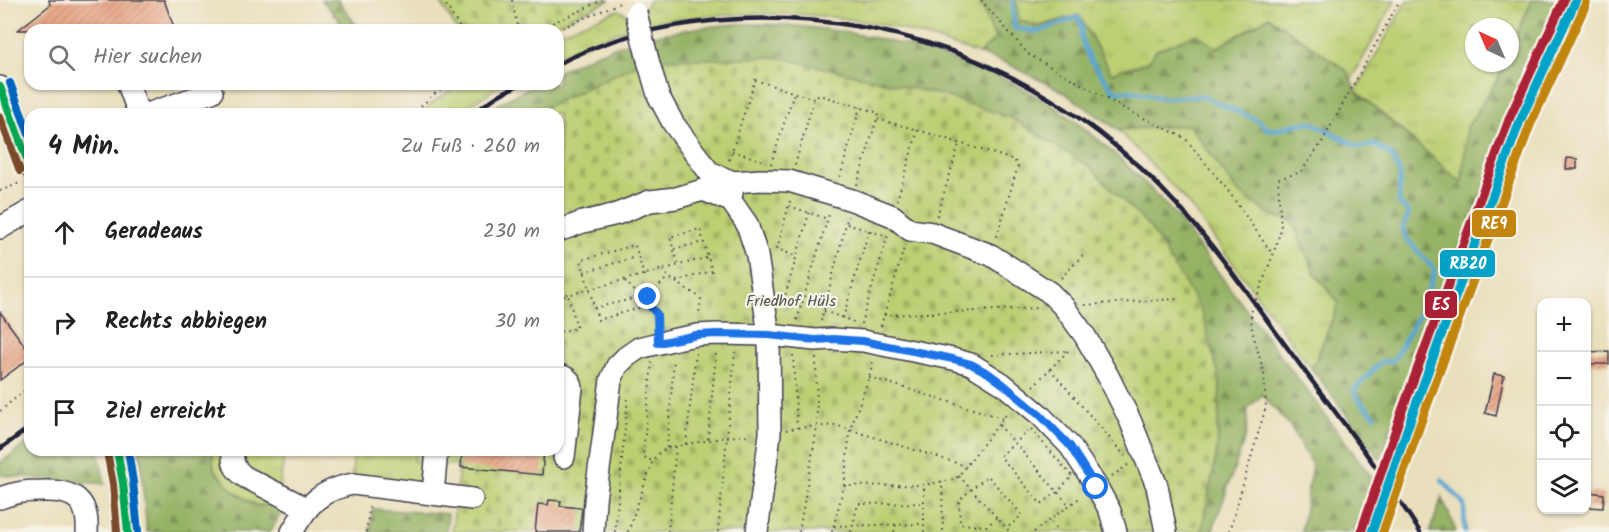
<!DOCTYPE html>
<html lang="de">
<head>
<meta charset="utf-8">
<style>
  :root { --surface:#fff; --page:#f2f2f2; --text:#222; --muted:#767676; --line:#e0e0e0 }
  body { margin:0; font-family:Kalam,sans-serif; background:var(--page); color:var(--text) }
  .controls { position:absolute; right:18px; bottom:18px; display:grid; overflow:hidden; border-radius:12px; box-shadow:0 2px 4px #0004 }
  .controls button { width:54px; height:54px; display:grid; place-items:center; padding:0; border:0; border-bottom:2px solid var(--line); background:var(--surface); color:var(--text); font:30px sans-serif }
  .compass { position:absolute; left:1465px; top:18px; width:54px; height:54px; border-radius:50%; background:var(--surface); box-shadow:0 2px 4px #0004; rotate:316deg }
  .stop { position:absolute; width:18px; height:18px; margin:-14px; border:4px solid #1a73e8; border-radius:50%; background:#fff }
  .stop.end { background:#1a73e8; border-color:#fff; box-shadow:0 2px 6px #0008 }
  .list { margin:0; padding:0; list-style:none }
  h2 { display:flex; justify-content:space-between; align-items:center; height:78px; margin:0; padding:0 24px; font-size:26px }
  h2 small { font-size:20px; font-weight:400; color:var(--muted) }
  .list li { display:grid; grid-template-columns:39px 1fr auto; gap:18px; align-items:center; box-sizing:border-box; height:90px; padding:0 24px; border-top:2px solid var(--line) }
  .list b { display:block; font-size:22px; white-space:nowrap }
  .list em { font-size:20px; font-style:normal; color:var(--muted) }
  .icon { flex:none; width:33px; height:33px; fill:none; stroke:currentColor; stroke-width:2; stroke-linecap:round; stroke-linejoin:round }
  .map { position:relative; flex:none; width:1609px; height:532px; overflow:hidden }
  .search { position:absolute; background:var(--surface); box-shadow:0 2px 4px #0004; left:24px; top:24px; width:540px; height:66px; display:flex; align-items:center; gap:15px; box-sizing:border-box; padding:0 21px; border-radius:18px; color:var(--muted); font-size:22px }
  .panel { position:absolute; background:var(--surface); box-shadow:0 2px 4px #0004; left:24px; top:108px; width:540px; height:348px; border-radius:18px }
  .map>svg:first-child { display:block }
  .grass { fill:url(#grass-tufts); stroke:#6f7857; stroke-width:1.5 }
  .forest { fill:url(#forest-firs); stroke:#5c6a50; stroke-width:1.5 }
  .cemetery { fill:url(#cemetery-stones); stroke:#6f7857; stroke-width:1.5 }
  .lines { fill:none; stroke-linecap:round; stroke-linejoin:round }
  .stream { stroke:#59a6d2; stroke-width:4.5 }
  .building { fill:url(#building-hatch) }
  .minor-casing { stroke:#403e4e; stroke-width:24 }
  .path { stroke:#403e4e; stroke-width:2; stroke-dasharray:1.5 4.5; stroke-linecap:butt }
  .minor { stroke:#fff; stroke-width:21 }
  .rail { stroke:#22223b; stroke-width:4.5 }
  .minor-bridge-casing { stroke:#403e4e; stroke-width:24; stroke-linecap:butt }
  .minor-bridge { stroke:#fff; stroke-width:21 }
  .bus-1-casing { stroke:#f7f3e8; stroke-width:12 }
  .bus-2-casing { stroke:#f7f3e8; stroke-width:12 }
  .bus-3-casing { stroke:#f7f3e8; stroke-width:12 }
  .bus-1 { stroke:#00a651; stroke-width:8 }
  .bus-2 { stroke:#7a4b2a; stroke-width:8 }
  .bus-3 { stroke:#0065bd; stroke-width:8 }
  .rail-1-casing { stroke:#f7f3e8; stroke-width:14 }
  .rail-2-casing { stroke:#f7f3e8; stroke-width:14 }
  .rail-3-casing { stroke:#f7f3e8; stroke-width:14 }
  .rail-1 { stroke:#02a2c7; stroke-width:9 }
  .rail-2 { stroke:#c2850f; stroke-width:9 }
  .rail-3 { stroke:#aa2135; stroke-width:9 }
  .route { stroke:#1a73e8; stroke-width:8 }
  .labels { text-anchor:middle; stroke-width:4.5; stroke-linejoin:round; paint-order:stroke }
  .park-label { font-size:16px; fill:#50564c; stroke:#f7f3e8 }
  .line-badge { stroke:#f7f3e8; stroke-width:2 }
  .badge-label { font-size:16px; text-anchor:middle; font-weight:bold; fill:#fff }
</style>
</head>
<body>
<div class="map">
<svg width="1609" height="532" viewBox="0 0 1609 532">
  <defs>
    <pattern id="grass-tufts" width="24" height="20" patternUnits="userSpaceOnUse" patternTransform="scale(1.5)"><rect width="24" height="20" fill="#bccf73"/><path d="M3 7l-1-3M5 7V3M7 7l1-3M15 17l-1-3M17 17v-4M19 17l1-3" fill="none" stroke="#a1b164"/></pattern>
    <pattern id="forest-firs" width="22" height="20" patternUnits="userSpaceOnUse" patternTransform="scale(1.5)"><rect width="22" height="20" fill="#95b265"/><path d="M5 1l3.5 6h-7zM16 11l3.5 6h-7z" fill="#799054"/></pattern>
    <pattern id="cemetery-stones" width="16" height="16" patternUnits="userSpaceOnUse" patternTransform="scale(1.5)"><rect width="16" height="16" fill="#bccf73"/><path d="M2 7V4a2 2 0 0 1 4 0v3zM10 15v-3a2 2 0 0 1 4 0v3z" fill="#a1b164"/></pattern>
    <pattern id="building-hatch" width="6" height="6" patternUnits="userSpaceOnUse" patternTransform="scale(1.5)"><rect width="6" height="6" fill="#e69c7a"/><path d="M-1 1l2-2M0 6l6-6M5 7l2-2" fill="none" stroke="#ba7f65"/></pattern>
  </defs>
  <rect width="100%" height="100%" fill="#f7f3e8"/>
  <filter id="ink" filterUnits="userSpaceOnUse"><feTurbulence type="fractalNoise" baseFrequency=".0167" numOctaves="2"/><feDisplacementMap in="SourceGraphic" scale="12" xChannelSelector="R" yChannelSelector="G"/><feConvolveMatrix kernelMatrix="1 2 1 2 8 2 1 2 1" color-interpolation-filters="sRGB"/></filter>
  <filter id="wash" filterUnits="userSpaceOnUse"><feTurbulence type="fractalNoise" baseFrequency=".008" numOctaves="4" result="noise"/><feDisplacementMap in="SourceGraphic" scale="24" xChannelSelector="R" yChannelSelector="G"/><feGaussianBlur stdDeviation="1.35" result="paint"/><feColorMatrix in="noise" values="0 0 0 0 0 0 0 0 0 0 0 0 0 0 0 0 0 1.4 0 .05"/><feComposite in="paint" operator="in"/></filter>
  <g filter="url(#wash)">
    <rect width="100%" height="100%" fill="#e9dfbc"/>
    <g class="grass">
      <path d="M654 0H980L996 40 979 54C950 45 921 34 892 27 811 8 728 12 646 23L643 11 649 1Z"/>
      <path d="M1016 0H1395L1351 80 1347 71 1269 17 1217 48 1148 62 1111 73 1079 15 1037 27 1019 20Z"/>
      <path d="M1407 0H1532L1510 51V27H1474V63H1505L1498 79 1467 127 1463 184 1356 91Z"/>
      <path d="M618 10 628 15 632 28 617 32 558 56V33Z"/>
      <path d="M461 84H503L456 114H420L437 99Z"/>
      <path d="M1189 125 1238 192 1271 215 1292 221 1315 274 1339 303 1312 369 1184 198 1118 130Z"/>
      <path d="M212 450H230L275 497 270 503 257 506 233 491 214 469Z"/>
      <path d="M237 450H285L279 491 247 474Z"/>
      <path d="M354 450H415L414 461 428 463C427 473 424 478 414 483L352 477Z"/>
    </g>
    <g class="forest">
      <path d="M322 0H338L360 30H347Z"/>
      <path d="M980 0H1016L1019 20 1037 27 1079 15 1111 73 1148 62 1156 50 1197 34 1217 48 1269 17 1347 71 1356 91 1462 183 1467 127 1498 79 1505 63H1510V51L1532 0H1568L1527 79 1429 324 1380 459 1312 369 1339 303 1315 274 1292 221 1271 215 1238 192 1189 125 1118 130 1062 91 1006 63 979 54 995 39Z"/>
      <path d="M737 24C811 23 882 35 953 60 967 65 982 69 996 75 1014 83 1039 97 1056 108 1101 138 1139 175 1175 215L1373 479 1354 532H1301L1312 465 1290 426 1262 395 1248 408 1246 435 1212 532H1201L1217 451 1220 380 1201 310 1011 118 941 95 776 57 717 59H655L651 36 696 28Z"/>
      <path d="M634 41 640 63 531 114H485L502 102 536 84H558V72C582 59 608 48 634 41Z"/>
      <path d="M30 441V450H98L105 484 0 475V463Z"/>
      <path d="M138 450H212L214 469 233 491 257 506 270 503 275 497 291 506 293 517 282 511 270 532H147L141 467Z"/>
      <path d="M1442 497 1456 532H1430Z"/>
      <path d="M373 509 448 514 446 532H370Z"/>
    </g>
    <g class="cemetery">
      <path d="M439 0H610L543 30H457Z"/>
      <path d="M776 57 941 95 1011 118 1090 167 1151 229 1201 310 1220 380 1217 451 1201 532H452L459 466 413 461 415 450H558V114H531L640 63 655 59H717Z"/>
    </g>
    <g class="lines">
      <g class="stream">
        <path d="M1013 0 1014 28 1038 32 1078 17 1082 26 1081 39 1090 60 1114 91H1133L1165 98 1202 96 1259 121 1266 128 1276 130 1292 125 1311 122 1359 147 1375 145 1392 156 1400 173 1399 203 1409 213 1403 228 1405 237 1435 270 1422 309 1393 361H1382L1354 390 1357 398 1375 416"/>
        <path d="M1442 480 1464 504 1465 532"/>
      </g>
    </g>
    <g id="blocks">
      <g class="building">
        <path d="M49 0H164L175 30H18L50 5Z"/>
        <path d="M1567 158 1577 159V169H1566Z"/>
        <path d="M0 312 30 353V358L0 380Z"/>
        <path d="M1609 351V364H1587V352Z"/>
        <path d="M1494 374 1504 376 1496 416 1485 413Z"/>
        <path d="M462 450H478L527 455V450H544L542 475 461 467Z"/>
        <path d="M1589 492 1604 494 1603 508 1588 507Z"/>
        <path d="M549 500 561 501 560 506 582 508 579 532H535L538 504 548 505Z"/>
      </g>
    </g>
  </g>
  <g filter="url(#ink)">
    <use href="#blocks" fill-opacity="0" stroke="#403e4e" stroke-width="1.5"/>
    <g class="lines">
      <g class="minor-casing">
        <g id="minor">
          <path d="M648 60 658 95 673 123 709 172 733 182 732 194"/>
          <path d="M128 84 139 114"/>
          <path d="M0 87 30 167"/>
          <path d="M147 114 212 92"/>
          <path d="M733 182 761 180 789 181 852 200 893 216 910 230 932 233 991 255 1049 292 1064 307 1085 336 1108 376 1130 420 1157 486 1166 532"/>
          <path d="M0 228 30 211"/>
          <path d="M558 231 583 222 617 214 650 201 676 198 703 190 731 201 747 224 757 255 769 335 770 434 757 532"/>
          <path d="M558 375C566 377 571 379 572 388L564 457"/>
          <path d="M117 450 123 483 128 532"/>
          <path d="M233 450C232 463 234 469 245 477L306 508"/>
          <path d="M433 494 437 450"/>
          <path d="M0 498C17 492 25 491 43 491 73 490 89 499 87 532"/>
          <path d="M292 532C308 504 320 490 353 484L472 499"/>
          <path d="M593 532 595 500 611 380 617 366 626 357 639 348 676 339 697 335 717 334 769 335 815 340 833 339 863 341 953 359 971 364 1003 384 1040 415 1070 446 1097 487 1110 511 1116 532"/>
        </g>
      </g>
      <g class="path">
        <path d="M443 0 461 30"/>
        <path d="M512 0 518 30"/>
        <path d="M981 0 1028 54 1125 109 1185 138 1229 192 1273 255"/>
        <path d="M536 30 582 10 602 0"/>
        <path d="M557 30 622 2"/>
        <path d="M412 114 434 94 451 84"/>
        <path d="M918 130 1014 160 1018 166 996 239"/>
        <path d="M732 151 764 161"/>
        <path d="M729 160 755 80 814 99 819 95 879 113 877 119 918 130 897 200"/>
        <path d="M771 164 794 93"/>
        <path d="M795 165 814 99"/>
        <path d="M840 177 860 107"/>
        <path d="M857 185 877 119"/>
        <path d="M0 191 22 182"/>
        <path d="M790 201 777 249 796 256"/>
        <path d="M789 206 828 219"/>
        <path d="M937 216 959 144"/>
        <path d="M847 224 887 236"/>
        <path d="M674 249 703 242"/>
        <path d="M663 270 668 277 701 298 699 316"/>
        <path d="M584 272 636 257"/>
        <path d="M644 276 635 245 581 260 598 320 650 305"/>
        <path d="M1061 278 1084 254"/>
        <path d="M625 281 657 314 658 325"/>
        <path d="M676 281 712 271 700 229 670 237 678 265"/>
        <path d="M558 285 568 295 709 257"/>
        <path d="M558 298 568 295 577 328 558 332"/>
        <path d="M1085 305 1176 299"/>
        <path d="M801 307 784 300 809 213"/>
        <path d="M594 308 641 297H648L668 277"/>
        <path d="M824 311 854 322"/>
        <path d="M884 315 1040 308"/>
        <path d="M843 318 869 230"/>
        <path d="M797 320 830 211"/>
        <path d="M821 321 848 216"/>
        <path d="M861 324 888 235"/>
        <path d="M881 326 905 245"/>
        <path d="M793 355 797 428"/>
        <path d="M992 355 1067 351"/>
        <path d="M652 362 643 454 647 460H653"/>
        <path d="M1050 369 1125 456"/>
        <path d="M869 377 1002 418"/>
        <path d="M1033 386 1071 348"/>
        <path d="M0 411 30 386"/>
        <path d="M999 425 1068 504"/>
        <path d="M1031 429 1072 476 1058 492 1041 504 1000 456Z"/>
        <path d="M786 430C802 426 819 427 835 425L966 466"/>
        <path d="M708 439 716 353"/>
        <path d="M686 444 696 352"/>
        <path d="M667 448 674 359"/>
        <path d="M959 476 1010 532"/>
        <path d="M1112 476 1129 464"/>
        <path d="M942 481 943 532"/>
        <path d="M844 486 924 485 956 479 1008 412"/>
        <path d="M996 518 987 526 960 524 959 501 970 490 988 476 1022 515 1007 528"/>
        <path d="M1051 522 1058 532"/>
        <path d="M834 526 923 524"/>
        <path d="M366 532 370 505"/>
        <path d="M615 532 628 397"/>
        <path d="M628 532 653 460 659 453 667 448 676 446 727 437 751 435"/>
        <path d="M668 532 676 446"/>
        <path d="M718 532 735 352"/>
        <path d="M799 532 817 427 816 356"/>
        <path d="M832 532 844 486 850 430 869 377 873 360"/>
        <path d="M851 532 858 504 924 503"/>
        <path d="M894 532 896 525"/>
        <path d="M924 532V485"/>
        <path d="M1034 532 1082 496"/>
        <path d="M1229 532 1266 407 1264 373 1252 330 1251 313 1273 255 1281 229 1278 179 1301 172 1322 142 1400 0"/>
      </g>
      <use href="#minor" class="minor"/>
      <g class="rail">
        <path d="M558 64C627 28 709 16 786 19 941 25 1076 93 1179 207 1219 251 1254 303 1289 350 1333 410 1380 469 1420 532"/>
        <path d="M471 114 499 95 520 84"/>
        <path d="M0 449 30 427"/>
      </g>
      <g class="minor-bridge-casing">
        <path id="minor-bridge" d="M636 13 648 60"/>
      </g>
      <use href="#minor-bridge" class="minor-bridge"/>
      <g class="bus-1-casing">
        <g id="bus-1">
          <path d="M0 87 30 167"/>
          <path d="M117 450 123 483 128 532"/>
        </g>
      </g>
      <g class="bus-2-casing">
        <g id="bus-2">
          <path d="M0 117 20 171"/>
          <path d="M107 452 113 484 117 532"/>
        </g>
      </g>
      <g class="bus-3-casing">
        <g id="bus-3">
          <path d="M10 83 30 137"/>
          <path d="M128 450 133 482 138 531"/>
        </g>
      </g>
      <use href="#bus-1" class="bus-1"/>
      <use href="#bus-2" class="bus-2"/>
      <use href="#bus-3" class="bus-3"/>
      <g class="rail-1-casing">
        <path id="rail-1" d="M1372 532 1412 415 1520 121 1576 0"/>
      </g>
      <g class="rail-2-casing">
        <path id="rail-2" d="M1383 532 1422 419 1530 125 1586 4"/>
      </g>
      <g class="rail-3-casing">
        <path id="rail-3" d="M1362 529 1402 411 1510 117 1564 0"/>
      </g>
      <use href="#rail-1" class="rail-1"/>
      <use href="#rail-2" class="rail-2"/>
      <use href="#rail-3" class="rail-3"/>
    </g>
  </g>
  <g class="lines" filter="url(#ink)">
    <path class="route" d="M648 297H641L657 314 658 343 697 335 717 334 769 335 815 340 833 339 863 341 953 359 971 364 988 373 1003 384 1040 415 1070 446 1096 487"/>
  </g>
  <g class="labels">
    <g class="park-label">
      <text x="791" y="306">Friedhof Hüls</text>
    </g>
  </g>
  <g class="line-badge">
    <rect x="1471" y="209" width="46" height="29" rx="6" fill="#c2850f"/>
    <rect x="1439" y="249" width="57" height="29" rx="6" fill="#02a2c7"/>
    <rect x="1424" y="290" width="34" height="29" rx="6" fill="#aa2135"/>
  </g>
  <g class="badge-label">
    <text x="1494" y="229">RE9</text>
    <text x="1468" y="269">RB20</text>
    <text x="1441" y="310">ES</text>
  </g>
</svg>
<div class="controls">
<button>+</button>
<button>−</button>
<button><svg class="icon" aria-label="locate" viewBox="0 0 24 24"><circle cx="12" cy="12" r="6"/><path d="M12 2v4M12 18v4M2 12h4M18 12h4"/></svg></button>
<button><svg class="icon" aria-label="layers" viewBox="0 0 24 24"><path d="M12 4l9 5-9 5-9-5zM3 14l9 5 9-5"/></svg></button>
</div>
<svg class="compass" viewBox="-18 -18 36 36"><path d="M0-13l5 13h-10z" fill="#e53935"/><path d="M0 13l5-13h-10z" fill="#767676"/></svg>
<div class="stop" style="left:1096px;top:487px"></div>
<div class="stop end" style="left:648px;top:297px"></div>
<div class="search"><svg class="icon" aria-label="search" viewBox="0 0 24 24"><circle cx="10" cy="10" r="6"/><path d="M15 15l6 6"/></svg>Hier suchen</div>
<section class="panel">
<h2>4 Min.<small>Zu Fuß · 260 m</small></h2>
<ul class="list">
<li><svg class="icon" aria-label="ahead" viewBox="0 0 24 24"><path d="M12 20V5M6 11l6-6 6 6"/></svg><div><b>Geradeaus</b></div><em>230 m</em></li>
<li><svg class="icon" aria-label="right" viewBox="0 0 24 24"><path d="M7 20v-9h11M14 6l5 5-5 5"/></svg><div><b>Rechts abbiegen</b></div><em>30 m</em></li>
<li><svg class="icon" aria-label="arrive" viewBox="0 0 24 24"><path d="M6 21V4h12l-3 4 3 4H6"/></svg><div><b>Ziel erreicht</b></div></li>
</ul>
</section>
</div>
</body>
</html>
